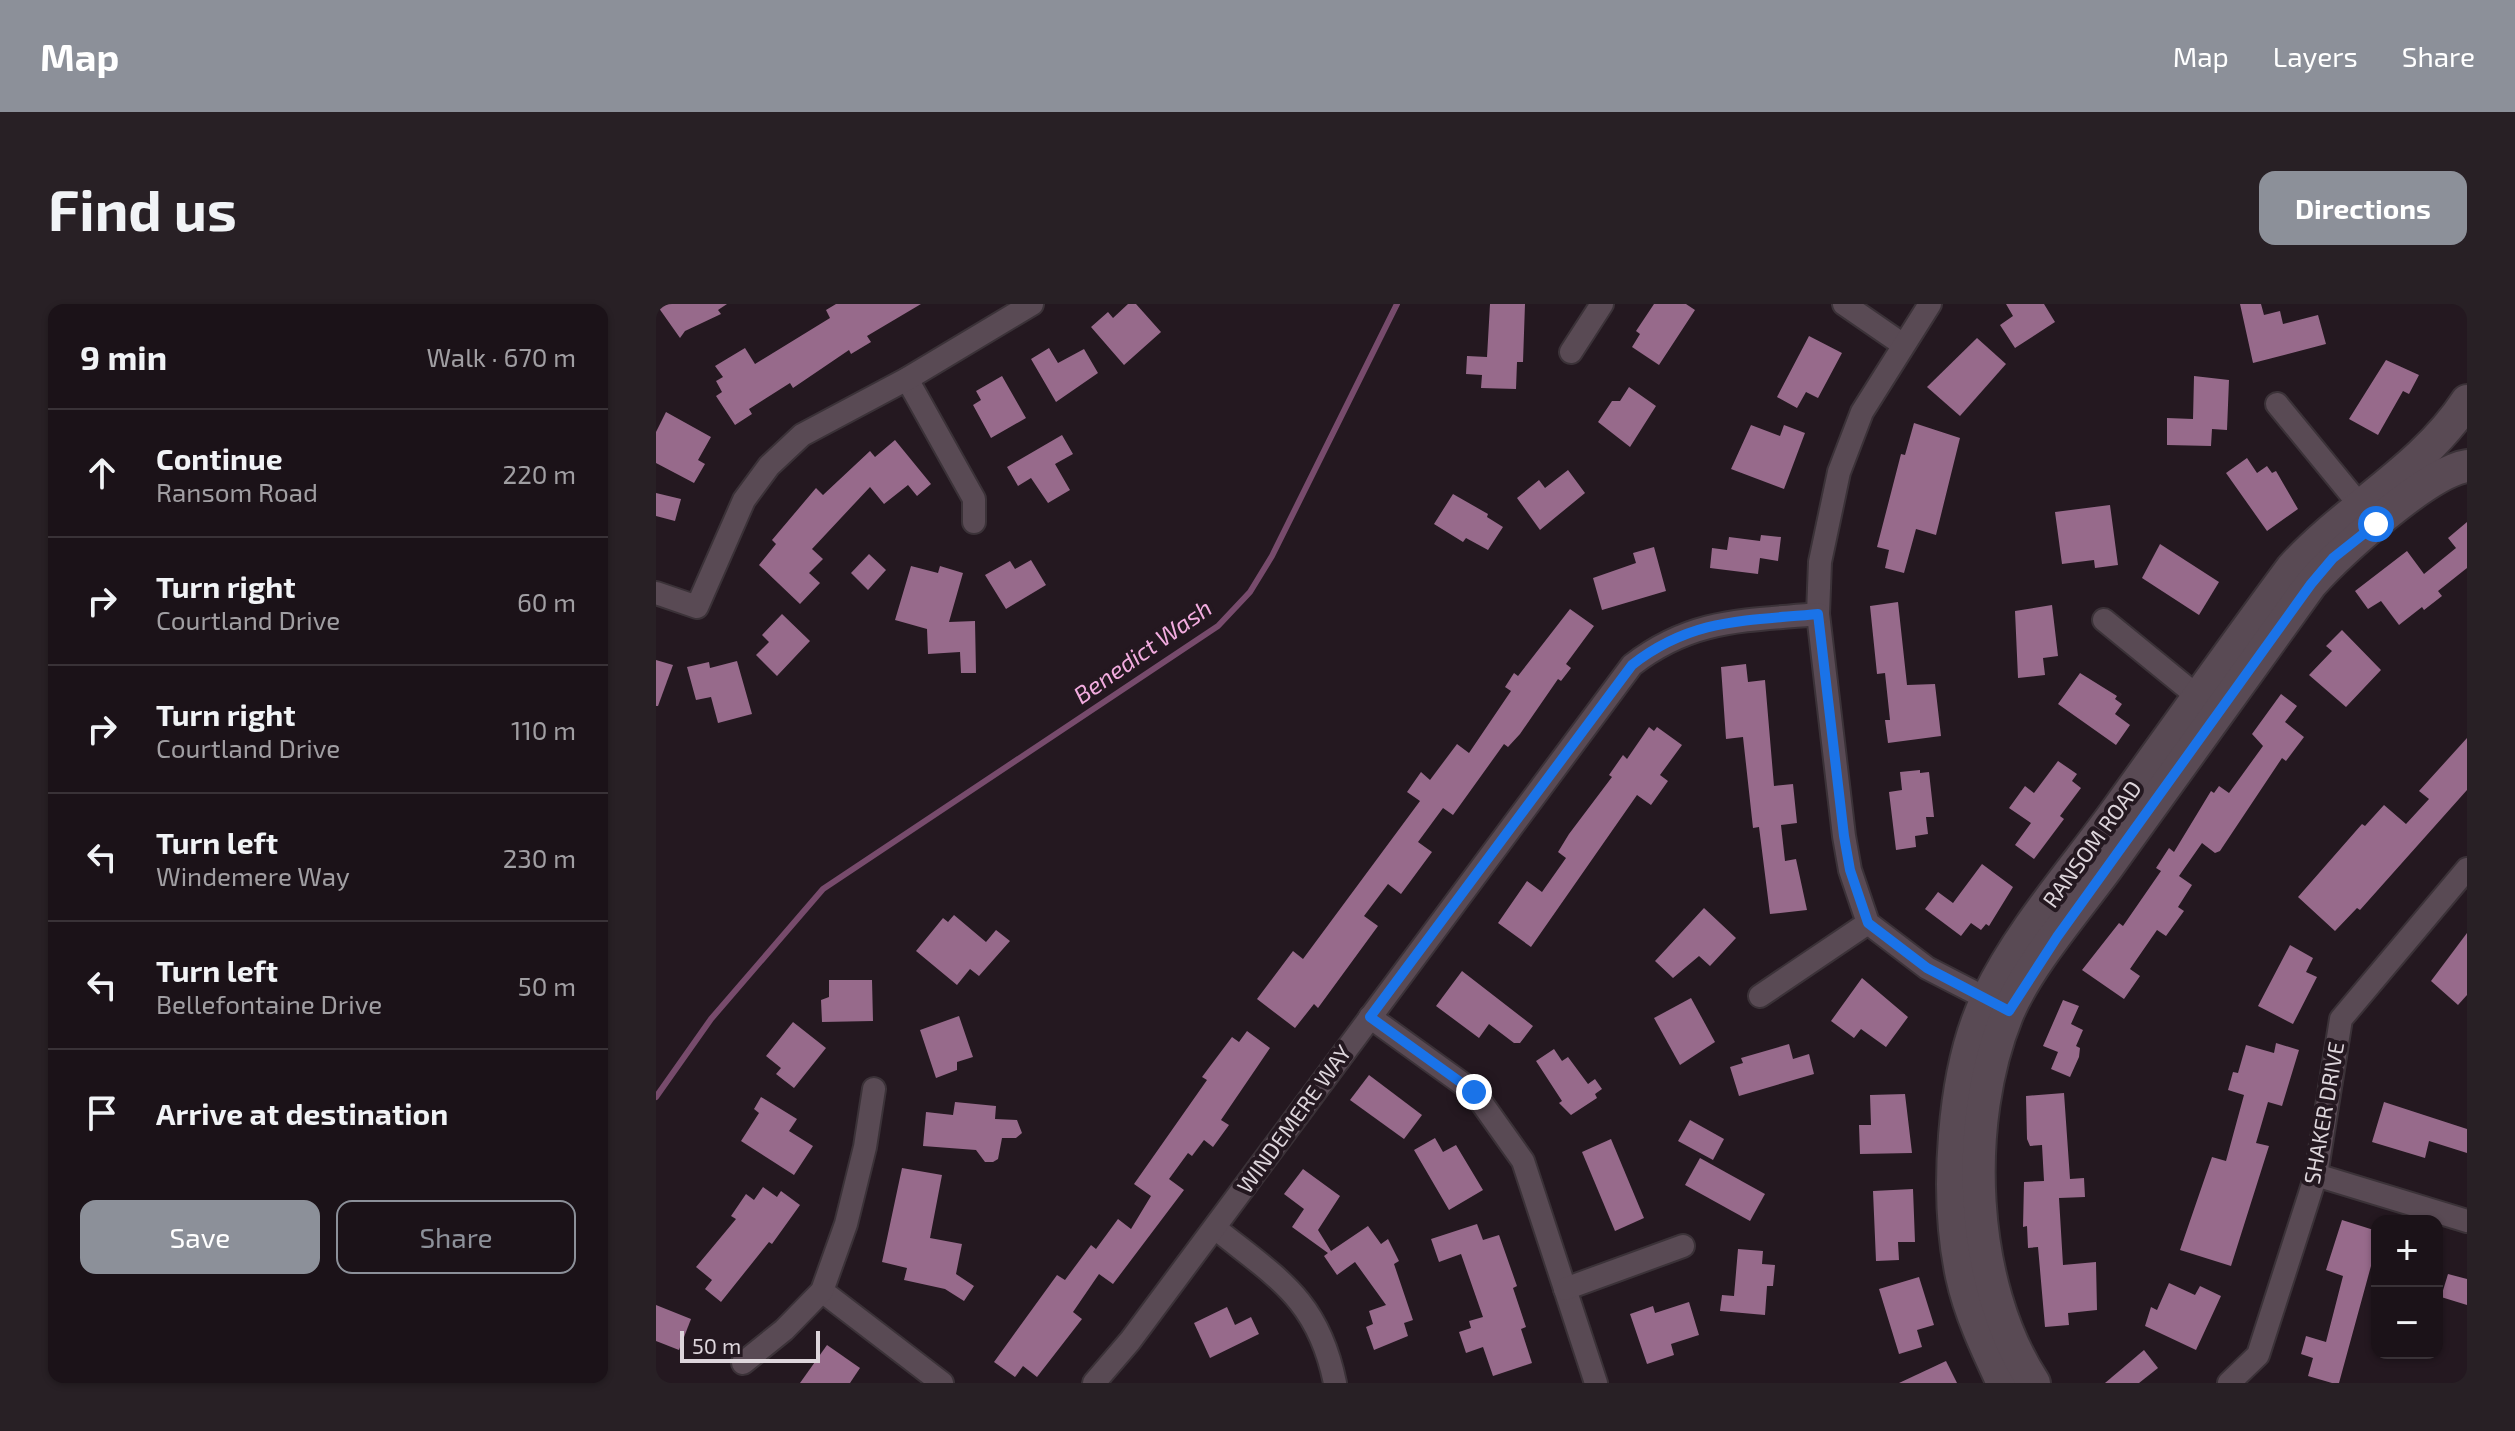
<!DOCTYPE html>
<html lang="en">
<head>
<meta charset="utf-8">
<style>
  :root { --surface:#1b1218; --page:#282025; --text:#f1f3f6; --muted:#a09ea2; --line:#393237; --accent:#8c9099 }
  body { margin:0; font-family:"Exo 2",sans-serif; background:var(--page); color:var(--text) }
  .controls { position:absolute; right:24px; bottom:24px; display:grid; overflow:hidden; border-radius:16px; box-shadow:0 2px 6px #0004 }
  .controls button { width:72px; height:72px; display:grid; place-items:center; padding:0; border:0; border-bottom:2px solid var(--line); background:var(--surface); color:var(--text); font:40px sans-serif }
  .scale { position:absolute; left:24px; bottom:20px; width:140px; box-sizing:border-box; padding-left:8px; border:4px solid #ddd5db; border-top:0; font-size:22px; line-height:28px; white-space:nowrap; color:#ddd5db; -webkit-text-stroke:6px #241820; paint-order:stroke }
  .stop { position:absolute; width:24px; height:24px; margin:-18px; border:6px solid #1a73e8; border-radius:50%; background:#fff }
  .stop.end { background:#1a73e8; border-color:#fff; box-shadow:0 2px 8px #0008 }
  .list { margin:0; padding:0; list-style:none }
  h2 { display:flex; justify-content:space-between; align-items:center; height:104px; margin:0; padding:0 32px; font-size:34px }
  h2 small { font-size:26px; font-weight:400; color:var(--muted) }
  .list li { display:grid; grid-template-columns:52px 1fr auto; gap:24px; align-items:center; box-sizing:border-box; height:128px; padding:0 32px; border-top:2px solid var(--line) }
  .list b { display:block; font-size:30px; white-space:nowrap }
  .list p { margin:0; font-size:26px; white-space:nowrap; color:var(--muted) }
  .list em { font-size:26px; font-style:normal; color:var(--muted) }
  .actions { display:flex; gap:16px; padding:24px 32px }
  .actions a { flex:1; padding:18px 0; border:2px solid var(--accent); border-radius:16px; text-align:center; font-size:28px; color:var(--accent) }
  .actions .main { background:var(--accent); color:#fff }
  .icon { flex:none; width:44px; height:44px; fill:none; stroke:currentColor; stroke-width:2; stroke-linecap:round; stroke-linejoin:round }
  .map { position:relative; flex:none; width:1811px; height:1079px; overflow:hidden; border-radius:16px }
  header { display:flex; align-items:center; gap:48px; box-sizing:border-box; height:112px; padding:0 40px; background:var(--accent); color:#fff }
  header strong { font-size:38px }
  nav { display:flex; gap:44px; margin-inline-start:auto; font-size:28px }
  .intro { display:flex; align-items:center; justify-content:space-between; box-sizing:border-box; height:192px; padding:0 48px }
  h1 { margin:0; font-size:56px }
  .button { padding:20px 36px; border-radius:16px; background:var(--accent); color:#fff; font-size:28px; font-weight:700 }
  main { display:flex; gap:48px; padding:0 48px }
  aside { flex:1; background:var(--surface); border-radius:16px; box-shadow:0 2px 6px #0004 }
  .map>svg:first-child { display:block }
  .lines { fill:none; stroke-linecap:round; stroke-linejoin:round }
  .stream { stroke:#774b6c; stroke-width:6 }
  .building { fill:#976a8b }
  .street-casing { stroke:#3b3238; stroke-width:26 }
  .secondary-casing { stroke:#3b3238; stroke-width:36 }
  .street { stroke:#594a54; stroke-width:22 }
  .secondary { stroke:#594a54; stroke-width:32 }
  .route { stroke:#1a73e8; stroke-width:10 }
  .labels { text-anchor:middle; stroke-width:8; stroke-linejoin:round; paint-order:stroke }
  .street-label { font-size:22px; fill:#ddd5db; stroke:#241820 }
  .water-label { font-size:24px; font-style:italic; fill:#f2acdf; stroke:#241820 }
</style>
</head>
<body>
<header>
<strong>Map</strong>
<nav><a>Map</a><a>Layers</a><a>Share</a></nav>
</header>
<div class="intro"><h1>Find us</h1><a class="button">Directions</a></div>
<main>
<aside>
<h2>9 min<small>Walk · 670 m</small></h2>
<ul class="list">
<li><svg class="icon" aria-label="ahead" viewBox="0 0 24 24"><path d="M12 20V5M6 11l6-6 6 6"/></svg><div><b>Continue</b><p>Ransom Road</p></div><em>220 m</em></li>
<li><svg class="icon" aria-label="right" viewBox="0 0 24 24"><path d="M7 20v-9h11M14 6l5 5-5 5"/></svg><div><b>Turn right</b><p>Courtland Drive</p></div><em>60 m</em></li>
<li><svg class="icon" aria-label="right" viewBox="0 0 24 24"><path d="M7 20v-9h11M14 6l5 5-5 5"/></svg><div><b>Turn right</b><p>Courtland Drive</p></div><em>110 m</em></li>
<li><svg class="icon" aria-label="left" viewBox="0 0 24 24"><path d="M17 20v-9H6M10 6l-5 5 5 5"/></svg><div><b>Turn left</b><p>Windemere Way</p></div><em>230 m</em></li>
<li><svg class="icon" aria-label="left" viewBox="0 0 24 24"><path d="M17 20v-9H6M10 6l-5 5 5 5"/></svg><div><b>Turn left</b><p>Bellefontaine Drive</p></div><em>50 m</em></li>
<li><svg class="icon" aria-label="arrive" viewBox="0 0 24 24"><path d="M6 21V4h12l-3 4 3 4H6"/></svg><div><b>Arrive at destination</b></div></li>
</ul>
<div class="actions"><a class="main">Save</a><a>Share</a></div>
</aside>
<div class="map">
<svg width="1811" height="1079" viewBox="0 0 1811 1079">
  <rect width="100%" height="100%" fill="#241820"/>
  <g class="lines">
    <path class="stream" d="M0 793 55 715 167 585 562 322 594 288 616 252 741 0"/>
  </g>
  <g class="building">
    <path d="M0 0H71L62 6 65 10 29 27 24 34Z"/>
    <path d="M180 0H265L211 32 215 38 195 50 193 46 137 84 134 79 93 105 96 110 79 121 60 92 66 88 60 77 67 73 59 62 89 44 99 60 174 14 170 6Z"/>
    <path d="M472 0H480L505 28 468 61 435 23 452 8 457 14Z"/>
    <path d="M834 0H869L867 58H861L860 85 825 84 826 71 810 70 811 52 831 53Z"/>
    <path d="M998 0H1030L1039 6 1003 61 976 43 984 30 980 27Z"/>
    <path d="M1350 0H1388L1399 18 1359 44 1344 21 1357 12Z"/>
    <path d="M1584 0H1605L1608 11 1624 7 1627 20 1662 11 1670 40 1597 59Z"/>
    <path d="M1153 32 1186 49 1162 94 1150 88 1141 104 1121 93Z"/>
    <path d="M1321 34 1350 60 1304 112 1271 83Z"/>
    <path d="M393 44 402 59 428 45 442 69 400 98 375 55Z"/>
    <path d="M1730 56 1763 71 1753 90 1747 87 1722 131 1693 115Z"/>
    <path d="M346 72 370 114 335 134 317 101 325 96 320 87Z"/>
    <path d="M1538 72 1573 76 1571 126 1556 125 1555 142 1511 141V114L1537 115Z"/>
    <path d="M973 83 1000 102 974 143 942 118 956 97H964Z"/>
    <path d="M10 108 55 133 42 156 49 160 38 179 0 159V128Z"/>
    <path d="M1258 119 1304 134 1280 231 1260 225 1248 269 1229 264 1233 246 1221 243 1245 150 1249 151Z"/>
    <path d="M1095 121 1124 132 1128 121 1149 129 1128 185 1075 165Z"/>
    <path d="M406 131 417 150 399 160 414 186 392 199 375 174 362 182 351 163Z"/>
    <path d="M239 136 275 180 261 192 252 181 228 200 214 183 156 245 167 255 153 269 164 279 144 300 103 261 120 240 116 236 160 184 167 191 214 147 219 153Z"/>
    <path d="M1591 154 1601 169 1611 162 1616 169 1620 167 1642 205 1611 227 1570 169Z"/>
    <path d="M912 166 929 189 884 226 861 194 883 176 889 184Z"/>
    <path d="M0 189 25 195 19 217 0 212Z"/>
    <path d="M797 190 832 210 831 213 847 223 832 246 810 234 807 238 778 220Z"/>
    <path d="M1454 201 1462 261 1439 264 1438 256 1406 260 1399 208Z"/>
    <path d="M1811 218V264L1782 287 1786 292 1768 306 1766 303 1743 321 1725 297 1712 305 1699 287 1751 247 1768 270 1800 244 1792 234Z"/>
    <path d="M1105 231 1125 233 1122 257 1104 254 1102 270 1054 264 1056 244 1071 246 1073 233 1104 237Z"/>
    <path d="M1504 240 1563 278 1543 311 1486 274Z"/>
    <path d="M998 243 1010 287 946 306 937 274 980 259 977 249Z"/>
    <path d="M213 250 230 266 212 286 195 269Z"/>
    <path d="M375 256 390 281 350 305 329 271 354 257 359 265Z"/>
    <path d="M255 262 282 269 284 262 307 269 293 318 319 317 320 369H305L304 348 272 350 271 325 239 316Z"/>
    <path d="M1242 298 1251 381 1279 380 1285 432 1232 439 1229 416H1234L1229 369 1221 370 1214 302Z"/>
    <path d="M1396 301 1402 352 1387 354 1389 371 1362 374 1359 307Z"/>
    <path d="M914 305 938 322 910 360 915 364 905 377 902 375 864 430 852 443 848 440 797 511 787 504 762 538 776 548 745 590 732 580 708 612 722 622 662 704 658 700 639 724 601 695 637 647 647 655 764 497 751 488 765 468 774 476 801 440 813 449 855 387 849 383 858 369 862 372Z"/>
    <path d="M126 310 154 337 121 372 100 351 113 338 106 331Z"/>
    <path d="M1686 326 1725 366 1690 403 1653 371 1676 347 1670 342Z"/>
    <path d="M0 356 17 361 2 402H0Z"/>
    <path d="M81 357 96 410 62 419 55 393 40 396 31 363 53 358 54 364Z"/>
    <path d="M1090 360 1092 378 1109 376 1118 482 1137 480 1141 519 1125 521 1129 557 1140 555 1151 606 1114 610 1103 523 1097 524 1087 433 1070 435 1065 363Z"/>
    <path d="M1424 369 1461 392 1459 395 1466 400 1459 410 1474 421 1460 441 1402 400Z"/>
    <path d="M1625 390 1641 402 1629 418 1648 433 1630 457 1626 454 1564 547 1559 549 1546 539 1523 572 1536 581 1522 603 1528 607 1510 632 1501 626 1474 665 1484 672 1468 695 1426 666 1463 619 1467 622 1505 567 1500 564 1513 544 1518 548 1555 487 1558 489 1563 482 1573 489 1607 442 1596 430Z"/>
    <path d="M993 423 998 427 1001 423 1026 441 1004 471 1012 477 995 501 981 491 875 643 842 619 871 577 886 588 910 554 902 548 913 530 956 473 953 471 967 451 971 455Z"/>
    <path d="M1811 434V486L1704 606 1701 604 1679 627 1642 593 1706 520 1709 522 1728 501 1750 520 1773 495 1763 487Z"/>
    <path d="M1402 457 1421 470 1416 477 1425 484 1404 512 1408 515 1378 555 1359 541 1375 519 1353 504 1369 482 1378 489Z"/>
    <path d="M1264 466V469L1273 468 1278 513H1270L1272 530 1259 532 1260 543 1240 546 1233 488 1246 486 1244 468Z"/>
    <path d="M1326 560 1357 583 1333 622 1330 620 1325 626 1315 619 1305 632 1269 605 1282 588 1297 599Z"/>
    <path d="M1048 604 1080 634 1054 662 1043 652 1017 674 999 657Z"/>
    <path d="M298 611 330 638 340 626 354 637 323 672 314 665 301 681 260 647 287 614 292 618Z"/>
    <path d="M1811 629V691L1802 701 1775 677Z"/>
    <path d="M1634 641 1657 654 1650 668 1661 673 1637 720 1602 702Z"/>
    <path d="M806 667 877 722 864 739H858L833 720 823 734 780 702Z"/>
    <path d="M1206 674 1252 713 1230 743 1205 725 1198 734 1175 717Z"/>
    <path d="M173 676H216L217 717 166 718 165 696 173 693Z"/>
    <path d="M1035 694 1059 738 1024 761 998 714Z"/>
    <path d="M1407 696 1423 702 1415 720 1427 726 1420 742 1424 744 1423 753 1414 773 1395 765 1402 748 1387 742Z"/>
    <path d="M303 712 317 753 301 758V766L280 774 264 726Z"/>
    <path d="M137 718 170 744 138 784 120 770 125 764 110 752Z"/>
    <path d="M591 727 614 744 565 816 573 821 557 843 548 836 536 852 532 849 513 875 528 886 457 980 443 970 417 1008 426 1015 381 1073 367 1062 359 1073 338 1058 401 971 409 976 435 941 440 945 462 915 475 925 495 892 478 880 551 776 546 773 576 733 583 738Z"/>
    <path d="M1620 739 1643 746 1626 802 1612 798 1600 839 1613 842 1575 962 1524 946 1556 853 1570 857 1588 791 1572 786 1577 768 1582 769 1590 741 1618 749Z"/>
    <path d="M1133 740 1137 755 1153 750 1158 770 1083 792 1074 763 1087 759 1085 754Z"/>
    <path d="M898 745 906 757 912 753 932 780 939 775 946 785 939 790 941 794 915 811 903 799 906 797 880 757Z"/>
    <path d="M713 771 766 811 748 835 694 796Z"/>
    <path d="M1408 789 1414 875 1428 874 1429 893 1403 894 1407 961 1440 958 1441 1006 1412 1009 1413 1021 1389 1023 1382 943 1372 944 1371 922 1367 923 1368 878 1388 877 1386 841 1374 842 1371 835 1370 792Z"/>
    <path d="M1249 790 1256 849 1204 850 1203 821H1215L1214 791Z"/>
    <path d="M105 793 141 815 133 827 157 842 138 871 85 837 103 809 98 805Z"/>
    <path d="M299 798 340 802 339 815 361 816 366 829 360 834H346L342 855 337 858H329L320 846 267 842 270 808 297 811Z"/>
    <path d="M1728 798 1811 825V849L1773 837 1769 854 1716 838Z"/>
    <path d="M1034 816 1068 835 1057 856 1022 837Z"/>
    <path d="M779 834 787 848 800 841 827 886 793 906 758 846Z"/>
    <path d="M955 835 988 914 959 927 926 848Z"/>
    <path d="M1044 854 1109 890 1094 917 1029 881Z"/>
    <path d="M246 864 286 871 274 934 306 940 300 970 318 982 308 997 289 985 248 976 251 964 226 958Z"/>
    <path d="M647 865 684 892 662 926 675 947 712 922 725 940 732 935 743 957 738 960 757 1016 748 1019 752 1032 718 1046 710 1023 717 1020 713 1007 730 1001 699 958 681 971 668 952 672 949 636 923 648 905 628 890Z"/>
    <path d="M107 883 121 893 125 887 144 901 116 940 113 938 65 998 49 985 56 976 40 963 80 915 75 912 90 890 98 896Z"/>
    <path d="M1257 885 1259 938H1242L1243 956 1220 957 1217 887Z"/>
    <path d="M1686 916 1721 927V940L1683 1079H1676L1652 1072 1657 1054 1645 1050 1650 1032 1670 1038 1687 972 1670 966Z"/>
    <path d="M821 920 827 936 843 931 861 982 857 984 870 1023 865 1025 876 1059 837 1072 827 1043 810 1049 803 1028 815 1024 813 1017 827 1013 805 950 783 958 775 935Z"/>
    <path d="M1082 945 1107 947 1106 960 1119 961 1117 982H1111L1109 1011 1064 1007 1066 991 1078 992Z"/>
    <path d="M1792 970 1811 975V1001L1785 993Z"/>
    <path d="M1263 973 1278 1021 1261 1026 1266 1043 1243 1050 1223 985Z"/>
    <path d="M1513 979 1539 991 1544 982 1565 992 1540 1046 1489 1022 1495 1003 1501 1006Z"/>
    <path d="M1033 998 1043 1031 1015 1040 1018 1051 991 1060 974 1010 997 1002 999 1009Z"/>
    <path d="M0 1001 35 1015 23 1046 0 1037Z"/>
    <path d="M571 1003 579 1021 595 1013 603 1030 554 1054 538 1019Z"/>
    <path d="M171 1041 204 1064 194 1079H144Z"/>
    <path d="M1488 1046 1502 1064 1483 1079H1449Z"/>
    <path d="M1290 1057 1301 1079H1243Z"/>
  </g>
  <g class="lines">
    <g class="street-casing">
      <g id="street">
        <path d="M1188 0 1246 40"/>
        <path d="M1274 0 1206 108 1183 168 1164 258 1162 310 1188 532 1194 566 1212 619 1271 664 1341 700"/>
        <path d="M915 48 946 0"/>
        <path d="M251 75 318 195V218"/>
        <path d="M1621 100 1712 211"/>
        <path d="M0 289 41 303 88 196 113 162 146 131 251 75 376 0"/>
        <path d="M1448 316 1552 401"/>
        <path d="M1104 692 1212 619"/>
        <path d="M714 713 818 788 867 857 940 1079"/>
        <path d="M1660 871 1811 917"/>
        <path d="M559 924C621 974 662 995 679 1079"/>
        <path d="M909 985 1027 942"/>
        <path d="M166 987 286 1079"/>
        <path d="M87 1059 128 1026 166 987 190 920 209 843 218 785"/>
        <path d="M438 1079 474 1037 976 361C1037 314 1089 317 1162 310"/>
        <path d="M1573 1079 1602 1051 1660 871 1685 715 1811 565"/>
      </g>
    </g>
    <g class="secondary-casing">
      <g id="secondary">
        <path d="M1347 1079C1331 1045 1314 1009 1306 972 1289 893 1296 766 1332 693 1364 627 1416 568 1459 509 1518 427 1576 345 1636 264 1690 204 1766 166 1811 97"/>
        <path d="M1378 1079C1313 980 1307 819 1351 711 1370 664 1419 607 1450 565 1518 470 1587 375 1655 280 1683 249 1771 168 1811 162"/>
      </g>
    </g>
    <use href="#street" class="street"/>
    <use href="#secondary" class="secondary"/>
  </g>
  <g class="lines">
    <path class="route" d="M818 788 714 713 976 361C1036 314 1089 317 1162 310L1188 532 1194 566 1212 619 1271 664 1353 707 1401 633 1655 280 1677 254 1720 220"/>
  </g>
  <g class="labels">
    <g class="street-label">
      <text transform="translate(1436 540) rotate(-54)" y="8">RANSOM ROAD</text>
      <text transform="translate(1668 809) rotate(-80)" y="8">SHAKER DRIVE</text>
      <text transform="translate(638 815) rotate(-54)" y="8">WINDEMERE WAY</text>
    </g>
    <g class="water-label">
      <text transform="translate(487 348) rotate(-35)" y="8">Benedict Wash</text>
    </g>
  </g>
</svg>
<div class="controls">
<button>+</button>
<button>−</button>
</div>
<div class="scale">50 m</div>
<div class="stop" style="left:1720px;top:220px"></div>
<div class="stop end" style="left:818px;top:788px"></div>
</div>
</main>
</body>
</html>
